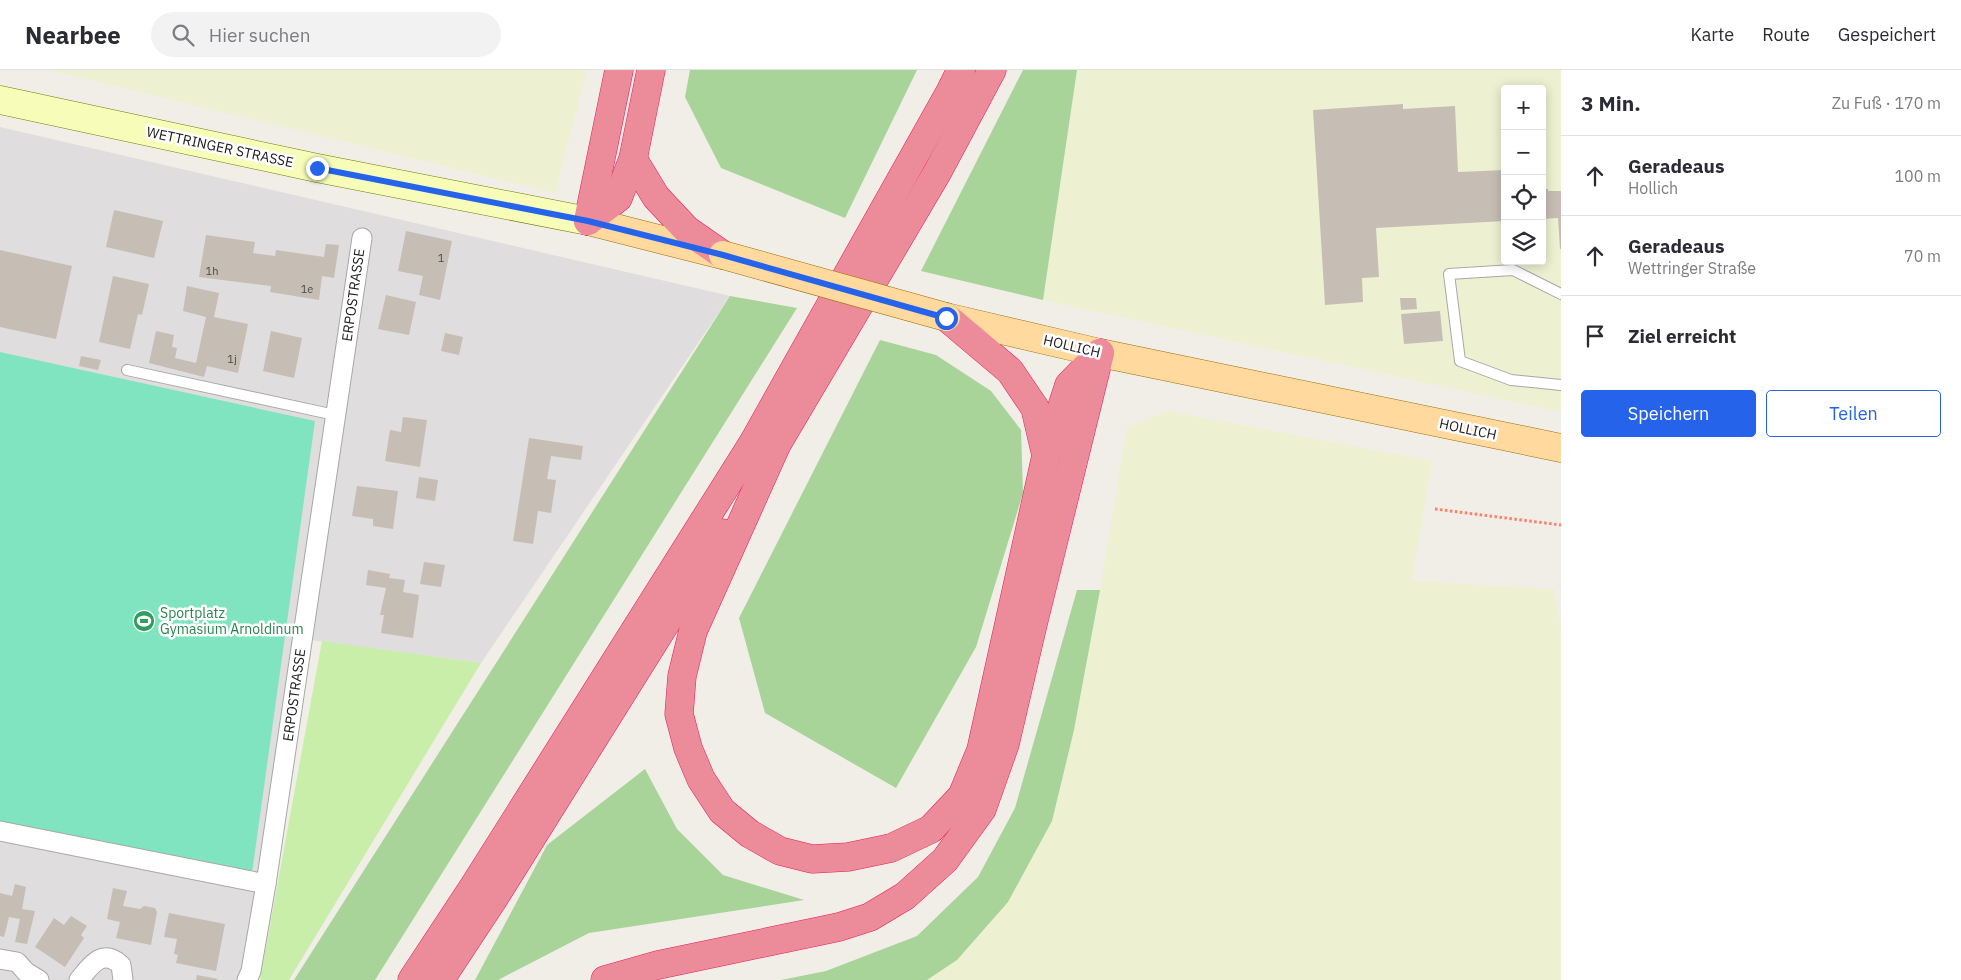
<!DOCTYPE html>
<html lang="de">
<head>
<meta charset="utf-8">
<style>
  :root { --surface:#fff; --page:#f2f2f3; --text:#2b2b33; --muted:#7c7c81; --line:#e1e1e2; --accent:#2563eb }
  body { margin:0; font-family:"IBM Plex Sans",sans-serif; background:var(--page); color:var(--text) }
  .controls { position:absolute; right:15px; top:15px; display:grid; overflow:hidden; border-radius:5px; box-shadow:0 2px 12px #0003 }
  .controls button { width:45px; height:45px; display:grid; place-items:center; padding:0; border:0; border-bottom:1px solid var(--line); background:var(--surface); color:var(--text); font:25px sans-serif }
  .stop { position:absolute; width:15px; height:15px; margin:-11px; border:4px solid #2563eb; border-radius:50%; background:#fff }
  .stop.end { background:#2563eb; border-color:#fff; box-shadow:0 1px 5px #0008 }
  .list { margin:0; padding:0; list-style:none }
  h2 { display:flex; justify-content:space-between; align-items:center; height:65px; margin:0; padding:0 20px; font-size:21px }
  h2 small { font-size:16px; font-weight:400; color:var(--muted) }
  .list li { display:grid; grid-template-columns:32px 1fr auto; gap:15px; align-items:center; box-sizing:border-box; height:80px; padding:0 20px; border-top:1px solid var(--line) }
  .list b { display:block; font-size:19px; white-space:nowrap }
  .list p { margin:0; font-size:16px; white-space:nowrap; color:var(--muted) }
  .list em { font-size:16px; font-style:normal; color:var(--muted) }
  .actions { display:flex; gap:10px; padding:15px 20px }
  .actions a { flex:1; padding:11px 0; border:1px solid var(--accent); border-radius:5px; text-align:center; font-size:18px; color:var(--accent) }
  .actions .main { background:var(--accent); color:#fff }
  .icon { flex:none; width:28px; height:28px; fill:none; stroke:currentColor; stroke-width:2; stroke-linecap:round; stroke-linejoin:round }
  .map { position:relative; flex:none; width:1561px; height:910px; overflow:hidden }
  header { display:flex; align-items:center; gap:30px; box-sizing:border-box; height:70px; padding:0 25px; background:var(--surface); border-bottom:1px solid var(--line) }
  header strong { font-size:24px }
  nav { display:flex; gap:28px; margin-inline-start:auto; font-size:18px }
  .search { width:350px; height:45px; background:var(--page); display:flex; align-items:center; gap:12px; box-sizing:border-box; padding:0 18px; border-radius:28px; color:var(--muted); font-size:19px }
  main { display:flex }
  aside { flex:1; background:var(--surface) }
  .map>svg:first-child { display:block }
  .residential { fill:#dfdddd }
  .farmland { fill:#edf1d1; fill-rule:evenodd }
  .grass { fill:#c9eeaa }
  .forest { fill:#a8d399 }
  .pitch { fill:#81e4c1 }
  .building { fill:#c6beb5 }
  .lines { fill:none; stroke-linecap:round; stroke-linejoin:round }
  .lane-casing { stroke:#a7a7a7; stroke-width:12 }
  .street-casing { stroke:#a7a7a7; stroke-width:21 }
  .secondary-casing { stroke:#6d7f00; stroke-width:29 }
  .primary-casing { stroke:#9d6f00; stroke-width:29 }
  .highway-casing { stroke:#e51e5b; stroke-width:29 }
  .path { stroke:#ff7f6a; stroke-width:3; stroke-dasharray:2.5 2.5; stroke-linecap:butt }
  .lane { stroke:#fff; stroke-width:10 }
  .street { stroke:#fff; stroke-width:19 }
  .secondary { stroke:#f7fdb9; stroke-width:28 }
  .primary { stroke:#ffd99e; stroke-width:28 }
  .highway { stroke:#ec8b99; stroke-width:28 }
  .primary-bridge-casing { stroke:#9d6f00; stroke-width:29; stroke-linecap:butt }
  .primary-bridge { stroke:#ffd99e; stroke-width:28 }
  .route { stroke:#2563eb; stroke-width:6 }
  .labels { text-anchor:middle; stroke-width:5; stroke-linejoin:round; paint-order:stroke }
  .number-label { font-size:11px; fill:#4a4845 }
  .street-label { font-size:14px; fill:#202020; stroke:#fff }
  .leisure-label { font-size:14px; fill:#27864d; stroke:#fff; text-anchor:start }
</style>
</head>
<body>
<header>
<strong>Nearbee</strong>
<div class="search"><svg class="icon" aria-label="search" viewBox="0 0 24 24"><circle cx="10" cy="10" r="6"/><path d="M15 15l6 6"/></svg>Hier suchen</div>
<nav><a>Karte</a><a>Route</a><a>Gespeichert</a></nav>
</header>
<main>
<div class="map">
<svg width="1561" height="910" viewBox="0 0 1561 910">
  <rect width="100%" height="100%" fill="#f1eee7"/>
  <path class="residential" d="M0 57 730 226 481 593 297 568 241 910H0Z"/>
  <g class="farmland">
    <path d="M49 0H587L555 123Z"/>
    <path d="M1077 0H1561V342L1043 230ZM1505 19H1542V191H1505Z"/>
    <path d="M1168 341 1432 391 1412 511 1554 519 1561 559V910H927L957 890 1074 660 1100 520 1127 357Z"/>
  </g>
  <path class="grass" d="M322 571 481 593 289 910H260Z"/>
  <g class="forest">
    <path d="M690 0H917L845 148 721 98 685 27Z"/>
    <path d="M1023 0H1077L1043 230 921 201Z"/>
    <path d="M730 226 797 238 375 910H294Z"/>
    <path d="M880 270 936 285 991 321 1021 360 1023 423 976 577 896 718 765 643 739 548Z"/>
    <path d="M1077 520H1100L1074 660 1052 751 1008 832 957 890 927 910H781L826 901 917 866 978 807 1015 738Z"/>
    <path d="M645 699 677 759 723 805 804 830 589 863 498 910H475L547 775Z"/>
  </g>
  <path class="pitch" d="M0 282 315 351 252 803 0 751Z"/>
  <g class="building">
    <path d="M1403 34V39L1455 36 1458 102 1505 100V151L1376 158 1379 207 1362 208 1363 232 1325 235 1313 40Z"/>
    <path d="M1542 119H1548V121H1561V179H1560L1558 148 1542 149Z"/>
    <path d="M114 140 163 151 154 188 106 177Z"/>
    <path d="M406 161 452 171 440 230 419 225 423 206 398 201Z"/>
    <path d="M206 165 255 172 253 183 275 186 276 180 324 187 326 174 339 175 334 208 322 206 319 230 270 222 271 216 199 207Z"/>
    <path d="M0 180 72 196 56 269 0 257Z"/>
    <path d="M113 206 149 214 142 245 138 244 130 279 99 272Z"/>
    <path d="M187 216 219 223 214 247 248 254 238 303 207 296 204 307 149 293 156 261 174 265 172 277 177 278 175 288 196 293 206 247 183 241Z"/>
    <path d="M386 225 416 232 409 265 378 259Z"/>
    <path d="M1400 228H1416L1417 239 1401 240Z"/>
    <path d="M1440 241 1443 271 1404 274 1401 244Z"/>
    <path d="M271 261 302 268 294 308 263 301Z"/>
    <path d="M445 263 463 267 459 285 441 281Z"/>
    <path d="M81 286 101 290 98 300 79 296Z"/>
    <path d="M403 347 427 350 420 397 385 391 390 360 401 362Z"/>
    <path d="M529 368 583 376 581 390 551 386 547 409 556 410 551 443 538 441 533 474 513 471Z"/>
    <path d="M419 407 438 410 435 431 416 428Z"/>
    <path d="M357 416 398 421 393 459 373 456V449L352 446Z"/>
    <path d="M424 492 445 495 441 517 420 514Z"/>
    <path d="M368 500 390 504 389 508 405 510 403 522 419 525 413 568 381 563 384 545H380L386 518 366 515Z"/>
    <path d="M15 814 26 817 22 839 35 841 27 874 15 872 20 849 9 847 4 867 0 866V823L12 826Z"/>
    <path d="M113 818 127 821 123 836 140 839 144 836 155 838 157 842 151 875 116 868 120 852 107 849Z"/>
    <path d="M169 843 225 854 216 901 176 893 178 885 174 884 177 869 164 867Z"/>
    <path d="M71 846 87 856 81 865 84 868 65 897 35 877 54 848 64 855Z"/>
    <path d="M197 905 218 909 217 910H196Z"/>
  </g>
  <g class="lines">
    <g class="lane-casing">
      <g id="lane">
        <path d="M1561 224 1513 200 1449 204 1460 291 1511 310 1561 315"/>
        <path d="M127 300 335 345"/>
      </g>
    </g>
    <g class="street-casing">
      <g id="street">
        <path d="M0 761 266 814 362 168"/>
        <path d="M0 889 17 892 26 902 39 910"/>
        <path d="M79 910C91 895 102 878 121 895L123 910"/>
        <path d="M247 910 251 901 266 814"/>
      </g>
    </g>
    <g class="secondary-casing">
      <path id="secondary" d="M0 30 317 98 588 151"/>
    </g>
    <g class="primary-casing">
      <g id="primary">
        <path d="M588 151 722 185"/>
        <path d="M946 247 1100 283 1561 378"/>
      </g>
    </g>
    <g class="highway-casing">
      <g id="highway">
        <path d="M633 89 656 127 687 160 723 185"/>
        <path d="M588 151 618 128 633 89 651 0"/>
        <path d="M588 151 619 0"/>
        <path d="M946 247 1010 301 1035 338 1046 385"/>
        <path d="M776 376 693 561 682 606 679 644 688 678 701 709 722 741 750 764 780 781 812 789 848 787 891 778 931 759 962 726 981 680 1046 386 1069 315 1100 283"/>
        <path d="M767 391 937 103 992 0"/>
        <path d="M412 910 474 816 753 373 950 22 961 0"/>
        <path d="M440 910 494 828 722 463"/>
        <path d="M605 910 658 895 839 857 870 847 905 826 945 790 982 739 1005 674 1033 554 1100 283"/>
      </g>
    </g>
    <path class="path" d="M1435 439 1561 455"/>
    <use href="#lane" class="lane"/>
    <use href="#street" class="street"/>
    <use href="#secondary" class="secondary"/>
    <use href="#primary" class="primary"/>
    <use href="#highway" class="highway"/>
    <g class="primary-bridge-casing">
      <path id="primary-bridge" d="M723 185 946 247"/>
    </g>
    <use href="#primary-bridge" class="primary-bridge"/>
  </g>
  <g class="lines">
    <path class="route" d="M317 98 588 151 723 185 946 248"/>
  </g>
  <defs>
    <g id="stadium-disc" transform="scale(1.125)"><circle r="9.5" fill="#2e9e5b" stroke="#fff"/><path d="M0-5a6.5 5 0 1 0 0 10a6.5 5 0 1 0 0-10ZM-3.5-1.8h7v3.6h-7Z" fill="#fff"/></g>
  </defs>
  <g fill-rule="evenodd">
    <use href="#stadium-disc" x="144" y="551"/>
  </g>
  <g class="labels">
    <g class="number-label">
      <text x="441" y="192">1</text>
      <text x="212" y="205">1h</text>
      <text x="307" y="223">1e</text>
      <text x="232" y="293">1j</text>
    </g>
    <g class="street-label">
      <text transform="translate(220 77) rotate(12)" y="5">WETTRINGER STRASSE</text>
      <text transform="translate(353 225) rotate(-82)" y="5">ERPOSTRASSE</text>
      <text transform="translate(1072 276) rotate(13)" y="5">HOLLICH</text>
      <text transform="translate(1468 359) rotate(12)" y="5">HOLLICH</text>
      <text transform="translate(294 625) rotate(-82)" y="5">ERPOSTRASSE</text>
    </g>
    <g class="leisure-label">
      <text x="160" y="548">Sportplatz<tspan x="160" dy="16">Gymasium Arnoldinum</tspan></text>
    </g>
  </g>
</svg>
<div class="controls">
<button>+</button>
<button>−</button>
<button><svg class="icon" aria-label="locate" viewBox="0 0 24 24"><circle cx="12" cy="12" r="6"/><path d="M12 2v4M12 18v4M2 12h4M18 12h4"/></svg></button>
<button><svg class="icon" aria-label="layers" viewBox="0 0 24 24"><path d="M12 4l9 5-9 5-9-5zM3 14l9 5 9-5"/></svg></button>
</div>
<div class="stop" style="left:946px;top:248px"></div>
<div class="stop end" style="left:317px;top:98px"></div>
</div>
<aside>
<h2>3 Min.<small>Zu Fuß · 170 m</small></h2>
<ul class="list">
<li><svg class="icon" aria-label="ahead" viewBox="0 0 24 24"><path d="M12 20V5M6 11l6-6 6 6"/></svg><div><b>Geradeaus</b><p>Hollich</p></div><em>100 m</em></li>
<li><svg class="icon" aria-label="ahead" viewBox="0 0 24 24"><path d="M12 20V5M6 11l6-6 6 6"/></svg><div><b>Geradeaus</b><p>Wettringer Straße</p></div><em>70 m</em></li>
<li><svg class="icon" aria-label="arrive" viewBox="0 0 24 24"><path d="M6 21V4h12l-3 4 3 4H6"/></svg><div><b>Ziel erreicht</b></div></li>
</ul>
<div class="actions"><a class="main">Speichern</a><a>Teilen</a></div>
</aside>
</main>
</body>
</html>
